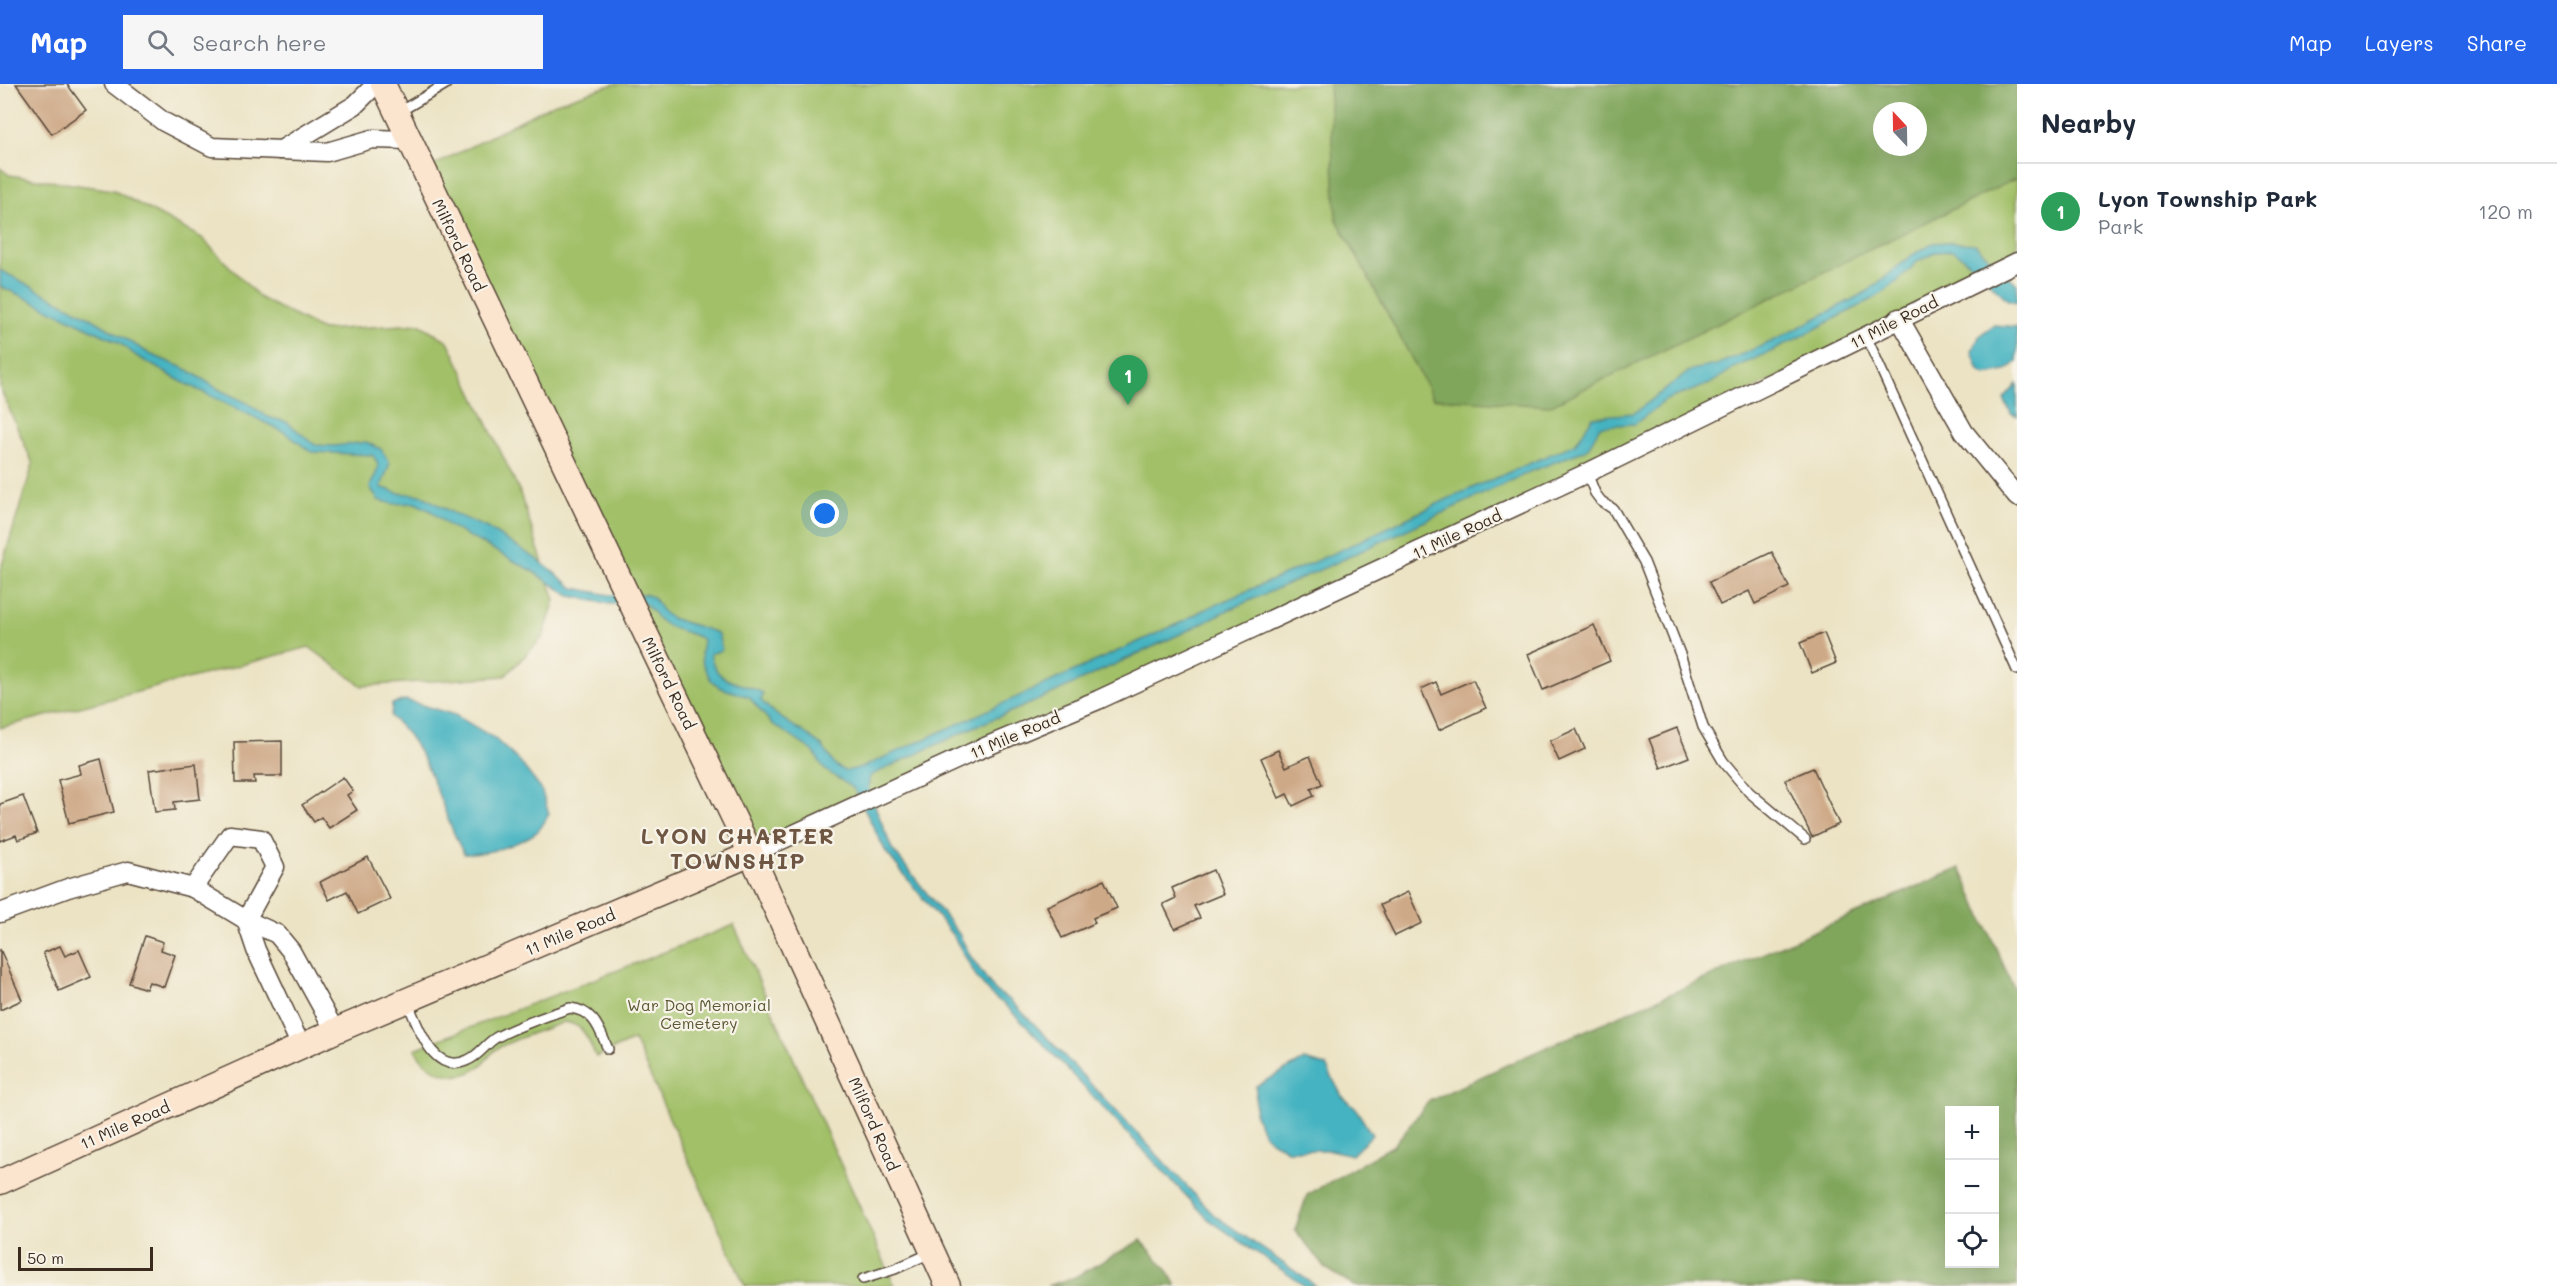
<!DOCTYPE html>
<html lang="en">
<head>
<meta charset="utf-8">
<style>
  :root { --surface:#fff; --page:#f6f6f7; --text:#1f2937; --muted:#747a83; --line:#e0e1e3; --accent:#2563eb }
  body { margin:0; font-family:Mali,sans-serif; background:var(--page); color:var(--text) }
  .controls { position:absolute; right:18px; bottom:18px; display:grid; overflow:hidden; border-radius:0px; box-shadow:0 6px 24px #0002 }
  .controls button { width:54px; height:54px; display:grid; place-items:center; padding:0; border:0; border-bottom:2px solid var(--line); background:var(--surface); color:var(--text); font:30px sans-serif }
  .compass { position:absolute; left:1873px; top:18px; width:54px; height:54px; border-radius:50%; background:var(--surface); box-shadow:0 6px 24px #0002; rotate:338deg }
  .scale { position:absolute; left:18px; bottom:15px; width:135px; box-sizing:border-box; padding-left:6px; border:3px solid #3b2a1e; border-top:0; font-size:16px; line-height:21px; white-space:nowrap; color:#3b2a1e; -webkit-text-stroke:4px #f7f3e8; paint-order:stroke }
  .you { position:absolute; left:825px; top:430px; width:21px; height:21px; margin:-15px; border:4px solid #fff; border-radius:50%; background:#1a73e8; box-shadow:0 0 0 9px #1a73e833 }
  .badge { display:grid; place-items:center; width:39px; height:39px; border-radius:50%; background:var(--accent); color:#fff; font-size:20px; font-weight:700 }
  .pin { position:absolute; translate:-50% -50px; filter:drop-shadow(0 2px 3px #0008) }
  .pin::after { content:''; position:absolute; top:32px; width:21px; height:18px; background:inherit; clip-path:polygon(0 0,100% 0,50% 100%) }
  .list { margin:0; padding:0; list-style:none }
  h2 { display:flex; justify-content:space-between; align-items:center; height:78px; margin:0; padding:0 24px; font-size:26px }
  h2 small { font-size:20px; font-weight:400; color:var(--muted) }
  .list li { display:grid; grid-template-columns:39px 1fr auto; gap:18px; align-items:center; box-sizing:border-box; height:96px; padding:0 24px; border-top:2px solid var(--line) }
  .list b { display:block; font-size:22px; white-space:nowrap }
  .list p { margin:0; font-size:20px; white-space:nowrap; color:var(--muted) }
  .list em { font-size:20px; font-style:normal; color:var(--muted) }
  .icon { flex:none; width:33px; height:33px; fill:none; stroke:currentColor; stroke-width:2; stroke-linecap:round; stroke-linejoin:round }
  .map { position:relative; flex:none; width:2017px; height:1202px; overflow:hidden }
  header { display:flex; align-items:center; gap:36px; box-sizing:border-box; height:84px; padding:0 30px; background:var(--accent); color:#fff }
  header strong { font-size:28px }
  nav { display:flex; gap:33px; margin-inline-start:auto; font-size:21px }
  .search { width:420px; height:54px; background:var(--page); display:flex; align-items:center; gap:15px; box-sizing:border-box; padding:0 21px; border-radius:0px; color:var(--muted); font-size:22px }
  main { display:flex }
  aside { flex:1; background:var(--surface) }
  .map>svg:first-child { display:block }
  .green { fill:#a1c068; stroke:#6e7543; stroke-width:1.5; fill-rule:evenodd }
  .forest { fill:#80a65c; stroke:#5e683d; stroke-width:1.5; fill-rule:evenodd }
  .water { fill:#45b3c1; stroke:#406e70; stroke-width:1.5 }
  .building { fill:#cea987 }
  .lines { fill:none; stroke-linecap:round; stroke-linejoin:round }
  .lane-casing { stroke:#564637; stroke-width:12 }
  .street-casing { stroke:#564637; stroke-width:21 }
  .secondary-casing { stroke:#564637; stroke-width:27 }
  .lane { stroke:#fff; stroke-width:9 }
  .street { stroke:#fff; stroke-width:18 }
  .secondary { stroke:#fce5cf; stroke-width:24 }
  .labels { text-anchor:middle; stroke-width:4.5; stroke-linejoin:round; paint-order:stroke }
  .street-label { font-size:16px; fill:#3b2a1e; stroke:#f7f3e8 }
  .park-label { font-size:16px; fill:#5a5734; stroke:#f7f3e8 }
  .district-label { font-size:22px; font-weight:bold; letter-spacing:1.5px; fill:#6e5643; stroke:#f7f3e8 }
</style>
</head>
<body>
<header>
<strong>Map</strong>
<div class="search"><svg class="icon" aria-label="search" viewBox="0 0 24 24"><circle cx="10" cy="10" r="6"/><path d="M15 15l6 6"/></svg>Search here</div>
<nav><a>Map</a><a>Layers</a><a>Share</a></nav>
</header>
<main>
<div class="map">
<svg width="2017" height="1202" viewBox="0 0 2017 1202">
  <rect width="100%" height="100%" fill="#f7f3e8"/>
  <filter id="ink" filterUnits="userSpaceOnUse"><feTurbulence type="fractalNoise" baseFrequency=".0167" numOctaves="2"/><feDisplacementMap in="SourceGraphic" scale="12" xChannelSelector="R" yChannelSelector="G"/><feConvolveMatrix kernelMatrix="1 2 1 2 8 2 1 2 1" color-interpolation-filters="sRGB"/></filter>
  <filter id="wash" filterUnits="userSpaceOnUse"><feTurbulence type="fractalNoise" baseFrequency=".008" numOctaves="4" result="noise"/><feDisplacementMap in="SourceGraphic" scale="24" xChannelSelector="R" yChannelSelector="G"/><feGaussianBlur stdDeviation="1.35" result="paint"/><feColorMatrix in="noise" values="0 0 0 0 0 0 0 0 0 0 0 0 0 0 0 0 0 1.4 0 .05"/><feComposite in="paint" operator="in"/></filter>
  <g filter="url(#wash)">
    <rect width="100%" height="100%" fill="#ece3c4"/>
    <g class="green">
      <path d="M614 0H2017V177L1425 465 751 770 423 87 553 20ZM1882 27H1918V63H1882Z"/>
      <path d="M0 84 9 91 113 106 202 154 260 214 322 246 419 240 448 257 519 406 555 516 543 553 505 592 362 602 309 563 0 644V487L33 380 0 304Z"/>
      <path d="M734 841 895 1202H745L634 956 596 973C588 956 585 940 564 938 543 946 518 953 498 964 490 969 486 978 478 984 456 1000 427 988 415 965Z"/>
    </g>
    <g class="forest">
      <path d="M1329 0H2017V94L1549 322 1433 314 1336 134ZM1882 27H1918V63H1882Z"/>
      <path d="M1960 784 2017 911V1202H1355L1325 1184 1295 1146 1307 1111 1394 1061 1429 1017 1515 977ZM1994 1026V1180H1950V1026Z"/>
      <path d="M1141 1156 1168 1187 1176 1202H1047L1075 1193Z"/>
    </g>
    <g class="water">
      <path d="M1947 158 1975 160 2017 200V218L2008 216 1959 170 1953 167 1936 168 1917 178 1897 198 1873 215 1777 265 1734 284 1710 300 1666 316 1635 340 1600 342 1589 363 1583 367 1532 387 1340 477 1224 528 1189 546 1032 619 974 643 870 692 868 704 892 765 959 850 971 873 995 907 1010 916 1037 943 1213 1130 1316 1202H1305L1208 1135 1032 948 1005 921 991 911 977 894 954 853 886 768 854 705 824 685 813 667 771 639 749 613 721 604 711 596 703 581 701 569 703 556C691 547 675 548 663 539 655 534 652 523 643 519L609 520 570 512 529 485 449 442 431 427 415 419 393 420 378 416 370 403C374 390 384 383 372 371L311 368 284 348 182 298 138 273 118 258 0 202V186L91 234 150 270 188 286 220 306 247 319 268 333 287 338 315 361 334 362 366 358 381 365 390 379 381 403 398 409 421 411 453 429 487 444 537 475 574 504 610 511 645 510 653 513 664 529 671 534 715 548 718 550 722 566 710 570C717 603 739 596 763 609L761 616C777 636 802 644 821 661 831 671 831 683 846 687L863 683 1184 537 1201 527 1334 469 1458 410 1575 360 1593 333 1634 329 1691 286 1716 281 1773 257 1868 207 1912 171 1933 159Z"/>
      <path d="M1994 241 2017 243V278L2006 287 1985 291 1979 287 1972 267 1980 251Z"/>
      <path d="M2017 300V332L2011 330 2004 315Z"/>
      <path d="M405 616 455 631 494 654 520 678 541 705 549 730C546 735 542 743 538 747 522 760 485 771 464 770 439 726 432 667 391 633L392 620Z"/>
      <path d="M1304 976 1326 982 1342 1012 1356 1025 1372 1051 1352 1071 1330 1066H1287L1265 1052 1255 1031 1256 1002Z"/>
    </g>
    <g id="blocks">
      <g class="building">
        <path d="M16 0H67L86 26 52 50Z"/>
        <path d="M1772 468 1789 503 1755 520 1749 507 1720 521 1709 498Z"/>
        <path d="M1594 541 1610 577 1543 606 1528 570Z"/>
        <path d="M1824 549 1836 579 1812 589 1800 559Z"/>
        <path d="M1473 596 1486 624 1439 646 1421 605 1436 598 1441 610Z"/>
        <path d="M1677 644 1689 673 1661 684 1649 655Z"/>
        <path d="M1576 645 1585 665 1559 677 1550 657Z"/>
        <path d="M282 657V692H254L255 699H235L234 658Z"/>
        <path d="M1278 666 1286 683 1310 672 1322 700 1311 705 1314 712 1293 722 1287 710 1279 714 1261 674Z"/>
        <path d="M101 675 114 728 69 739 58 696 81 690 79 681Z"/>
        <path d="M196 680 200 715 174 718 175 726 155 728 149 686Z"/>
        <path d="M1813 684 1839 740 1812 753 1785 696Z"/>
        <path d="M343 693 353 707 347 711 357 726 329 744 321 733 314 738 302 721Z"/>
        <path d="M23 712 37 749 18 756 16 751 0 757V720Z"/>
        <path d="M368 773 390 815 358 830 347 807 329 816 320 798Z"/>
        <path d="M1213 786 1223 810 1194 822 1200 834 1175 845 1163 820 1176 814 1172 804Z"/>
        <path d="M1104 796 1117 824 1093 834 1095 839 1062 854 1047 822Z"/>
        <path d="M1408 808 1422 839 1395 852 1380 821Z"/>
        <path d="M145 852 163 858 161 866 175 871 164 903 149 898 146 905 129 899Z"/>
        <path d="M60 862 65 872 79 866 91 893 59 907 43 869Z"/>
        <path d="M0 865 22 916 0 926Z"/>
      </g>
    </g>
  </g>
  <g filter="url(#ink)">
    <use href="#blocks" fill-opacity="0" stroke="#564637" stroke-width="1.5"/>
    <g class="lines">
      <g class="lane-casing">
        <g id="lane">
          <path d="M399 28 446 0"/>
          <path d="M1866 252 2017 586"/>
          <path d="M1587 389 1595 409 1601 417 1613 425 1644 478 1681 573 1703 643 1723 677 1749 708 1805 755"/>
          <path d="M407 917C418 941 432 993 468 976 480 971 486 959 497 953 519 941 546 932 570 924 595 927 599 945 608 965"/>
          <path d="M863 1195 895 1185 931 1169"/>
        </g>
      </g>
      <g class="street-casing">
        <g id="street">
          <path d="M114 0 164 38 212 63 327 68 372 55 409 56"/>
          <path d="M281 66 355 21 376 0"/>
          <path d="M1899 234 1964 348 2017 413"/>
          <path d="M751 770 973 668 1098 616 1587 389 2017 178"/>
          <path d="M193 804 230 751 261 755 275 783 246 836 256 866 301 962"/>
          <path d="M0 829 68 804 128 787 193 804 246 836 277 850 291 867 335 947"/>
        </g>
      </g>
      <g class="secondary-casing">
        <g id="secondary">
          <path d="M383 0 751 770 948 1202"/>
          <path d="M0 1098 335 947 751 770"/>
        </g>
      </g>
      <use href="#lane" class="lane"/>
      <use href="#street" class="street"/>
      <use href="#secondary" class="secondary"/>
    </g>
  </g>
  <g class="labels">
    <g class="street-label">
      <text transform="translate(459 161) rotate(64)" y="6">Milford Road</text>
      <text transform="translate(1894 238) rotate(-27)" y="6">11 Mile Road</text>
      <text transform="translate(1457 450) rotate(-25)" y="6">11 Mile Road</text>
      <text transform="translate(669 599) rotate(64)" y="6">Milford Road</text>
      <text transform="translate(1015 651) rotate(-23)" y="6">11 Mile Road</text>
      <text transform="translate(570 848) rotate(-23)" y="6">11 Mile Road</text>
      <text transform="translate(874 1040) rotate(66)" y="6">Milford Road</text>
      <text transform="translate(125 1041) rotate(-24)" y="6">11 Mile Road</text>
    </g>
    <g class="park-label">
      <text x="699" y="927">War Dog Memorial<tspan x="699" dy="18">Cemetery</tspan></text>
    </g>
    <g class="district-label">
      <text x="738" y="760">LYON CHARTER<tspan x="738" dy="25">TOWNSHIP</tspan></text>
    </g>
  </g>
</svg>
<div class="controls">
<button>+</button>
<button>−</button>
<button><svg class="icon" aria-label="locate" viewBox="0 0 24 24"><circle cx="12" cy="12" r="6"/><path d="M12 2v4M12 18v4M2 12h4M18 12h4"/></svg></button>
</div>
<svg class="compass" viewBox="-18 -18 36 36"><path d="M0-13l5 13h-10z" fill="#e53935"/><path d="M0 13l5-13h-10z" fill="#747a83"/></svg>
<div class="scale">50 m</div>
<div class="you"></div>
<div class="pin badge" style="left:1128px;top:321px;background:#2e9e5b">1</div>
</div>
<aside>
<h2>Nearby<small></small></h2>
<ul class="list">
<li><span class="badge" style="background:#2e9e5b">1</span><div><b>Lyon Township Park</b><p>Park</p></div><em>120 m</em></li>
</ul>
</aside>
</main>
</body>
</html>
